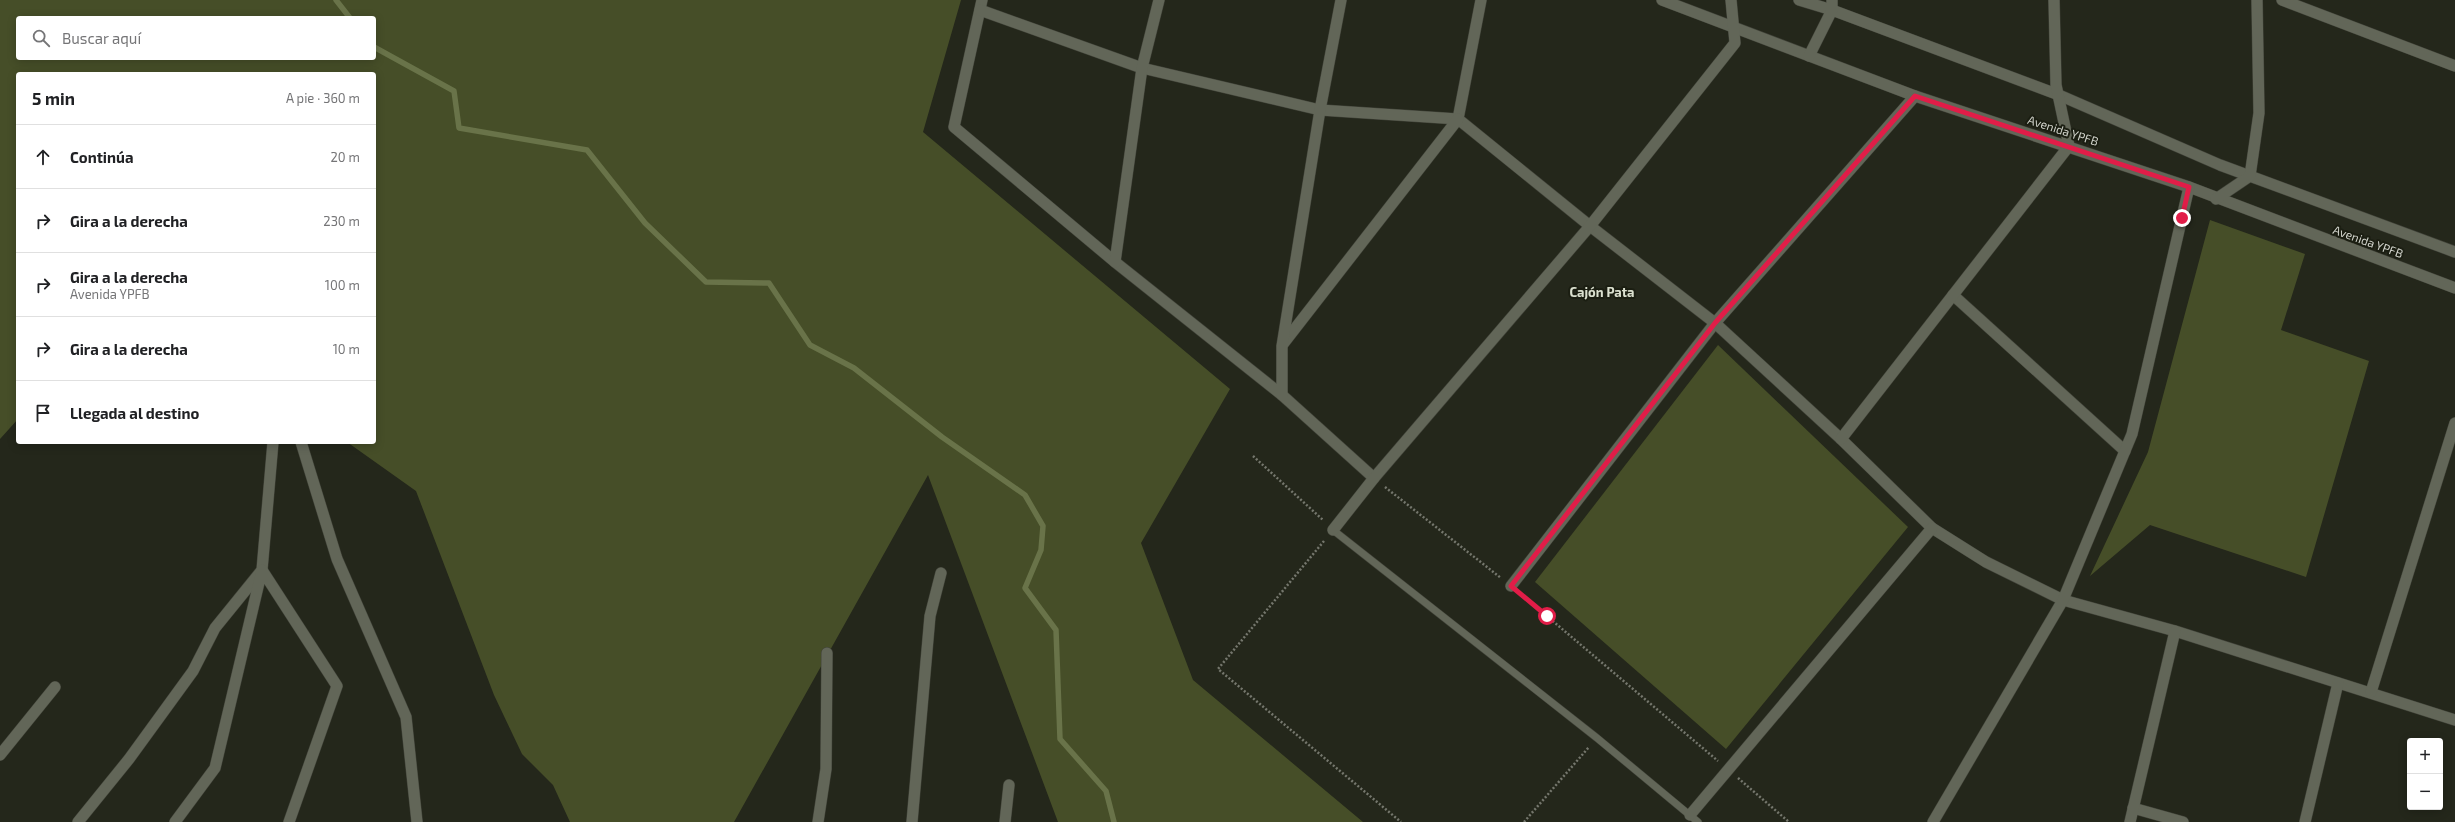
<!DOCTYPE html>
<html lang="es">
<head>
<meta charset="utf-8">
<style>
  :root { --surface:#fff; --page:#f2f2f2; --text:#202124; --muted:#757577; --line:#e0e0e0 }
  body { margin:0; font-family:"Exo 2",sans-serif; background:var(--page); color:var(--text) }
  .controls { position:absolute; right:12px; bottom:12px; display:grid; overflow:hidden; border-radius:4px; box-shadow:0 2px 10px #0003 }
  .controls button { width:36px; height:36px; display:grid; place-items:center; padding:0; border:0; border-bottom:1px solid var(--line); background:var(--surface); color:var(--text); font:20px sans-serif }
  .stop { position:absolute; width:12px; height:12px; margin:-9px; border:3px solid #e11d48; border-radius:50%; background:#fff }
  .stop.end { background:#e11d48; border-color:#fff; box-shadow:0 1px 4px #0008 }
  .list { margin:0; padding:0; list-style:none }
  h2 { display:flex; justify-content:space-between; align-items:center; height:52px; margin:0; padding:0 16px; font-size:17px }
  h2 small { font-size:13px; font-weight:400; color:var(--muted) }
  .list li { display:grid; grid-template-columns:26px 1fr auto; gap:12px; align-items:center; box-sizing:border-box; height:64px; padding:0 16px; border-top:1px solid var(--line) }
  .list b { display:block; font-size:15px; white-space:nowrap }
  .list p { margin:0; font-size:13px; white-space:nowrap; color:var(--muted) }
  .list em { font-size:13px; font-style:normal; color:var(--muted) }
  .icon { flex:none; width:22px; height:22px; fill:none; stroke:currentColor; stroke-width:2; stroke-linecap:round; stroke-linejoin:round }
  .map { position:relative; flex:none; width:2455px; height:822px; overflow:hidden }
  .search { position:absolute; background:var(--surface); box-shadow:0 2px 10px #0003; left:16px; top:16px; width:360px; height:44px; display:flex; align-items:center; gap:10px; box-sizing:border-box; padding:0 14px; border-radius:4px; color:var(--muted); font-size:15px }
  .panel { position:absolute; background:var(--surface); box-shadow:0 2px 10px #0003; left:16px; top:72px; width:360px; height:372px; border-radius:4px }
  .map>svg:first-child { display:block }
  .green { fill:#464e28; fill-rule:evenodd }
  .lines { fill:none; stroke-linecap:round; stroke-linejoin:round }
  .stream { stroke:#697349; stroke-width:5.5 }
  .service-casing { stroke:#414339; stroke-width:8 }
  .minor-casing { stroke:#414339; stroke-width:12 }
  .path { stroke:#75776d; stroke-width:2.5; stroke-dasharray:2 2; stroke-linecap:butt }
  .service { stroke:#626658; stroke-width:7 }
  .minor { stroke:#626658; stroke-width:11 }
  .route { stroke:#e11d48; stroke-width:5 }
  .labels { text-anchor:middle; stroke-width:4; stroke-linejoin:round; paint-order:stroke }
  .street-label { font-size:12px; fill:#d2d4cc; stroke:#1b1e12 }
  .neighbourhood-label { font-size:13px; font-weight:bold; fill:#dbe0cf; stroke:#1b1e12 }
</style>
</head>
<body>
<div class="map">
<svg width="2455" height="822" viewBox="0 0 2455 822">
  <rect width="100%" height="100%" fill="#24271b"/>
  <g class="green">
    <path d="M0 0H961L923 132 1230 389 1141 543 1193 680 1363 822H1058L928 475 734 822H570L553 785 522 754 494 695 416 491 347 442H374V74H18V419L0 439ZM18 18H374V58H18Z"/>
    <path d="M2210 220 2305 254 2281 330 2369 361 2306 577 2150 525 2090 576 2148 452Z"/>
    <path d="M1718 345 1908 527 1726 749 1535 582Z"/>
  </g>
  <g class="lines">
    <g class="stream">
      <path d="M336 0 350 18"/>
      <path d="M374 47 454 91 459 128 587 150 645 223 706 282 769 283 810 345 854 368 942 437 1025 495 1043 526 1041 550 1025 588 1056 630 1060 739 1106 791 1114 822"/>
    </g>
    <g class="service-casing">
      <path id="service" d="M1333 530 1597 738 1698 822"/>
    </g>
    <g class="minor-casing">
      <g id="minor">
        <path d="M982 0 954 127 1115 262 1282 395 1374 478"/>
        <path d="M1481 0 1458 119 1590 226 1715 323 1841 439 1932 528 1986 562 2063 600 2175 631 2455 720"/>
        <path d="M1662 0 1915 96 2189 187 2455 288"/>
        <path d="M1799 0 1832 10 2059 95 2220 165 2455 252"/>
        <path d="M2282 0 2455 66"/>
        <path d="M980 10 1142 68 1320 110 1458 119"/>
        <path d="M1809 56 1832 10V0"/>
        <path d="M2216 199 2250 176 2259 113 2257 0"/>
        <path d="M1115 262 1142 68 1159 0"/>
        <path d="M1953 295 2125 451"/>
        <path d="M1283 344 1458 119"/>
        <path d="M1282 395V346L1320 110 1341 0"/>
        <path d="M1841 439 2069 146 2056 85 2054 0"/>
        <path d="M301 442 337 559 406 717 417 822"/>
        <path d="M1333 530 1374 478 1590 226 1735 43 1731 0"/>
        <path d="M1511 586 1715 323 1915 96"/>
        <path d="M2371 692 2455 423"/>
        <path d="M0 755 55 687"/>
        <path d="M2133 808 2183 822"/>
        <path d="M1690 815 1932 528"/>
        <path d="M78 822 129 759 193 671 215 628 262 570 273 442"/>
        <path d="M175 822 215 768 262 570 337 686 289 822"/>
        <path d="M818 822 826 769 827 653"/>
        <path d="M912 822 930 616 941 573"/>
        <path d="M1005 822 1009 785"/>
        <path d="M1933 822 2063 600 2132 434 2189 187"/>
        <path d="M2130 822 2175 631"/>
        <path d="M2305 822 2338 683"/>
      </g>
    </g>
    <g class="path">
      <path d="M1253 456 1323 520"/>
      <path d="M1385 487 1501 578"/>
      <path d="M1324 541 1218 669 1401 822"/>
      <path d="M1522 595 1718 761"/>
      <path d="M1738 778 1789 822"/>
      <path d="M1524 822 1589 747"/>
    </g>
    <use href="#service" class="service"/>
    <use href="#minor" class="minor"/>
  </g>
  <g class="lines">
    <path class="route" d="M1547 616 1511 586 1715 323 1915 96 2189 187 2182 218"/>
  </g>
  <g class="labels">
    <g class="street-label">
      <text transform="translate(2063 131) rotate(18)" y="4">Avenida YPFB</text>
      <text transform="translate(2368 242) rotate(20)" y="4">Avenida YPFB</text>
    </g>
    <g class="neighbourhood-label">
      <text x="1602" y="297">Cajón Pata</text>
    </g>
  </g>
</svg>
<div class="controls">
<button>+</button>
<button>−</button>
</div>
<div class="stop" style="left:1547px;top:616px"></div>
<div class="stop end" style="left:2182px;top:218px"></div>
<div class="search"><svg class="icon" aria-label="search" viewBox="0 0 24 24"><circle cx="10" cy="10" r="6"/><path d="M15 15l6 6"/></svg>Buscar aquí</div>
<section class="panel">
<h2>5 min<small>A pie · 360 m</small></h2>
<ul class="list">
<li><svg class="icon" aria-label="ahead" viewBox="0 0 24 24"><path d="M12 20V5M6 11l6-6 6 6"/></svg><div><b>Continúa</b></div><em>20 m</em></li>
<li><svg class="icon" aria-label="right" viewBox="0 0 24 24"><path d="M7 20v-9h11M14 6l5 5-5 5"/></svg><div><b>Gira a la derecha</b></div><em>230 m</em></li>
<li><svg class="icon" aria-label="right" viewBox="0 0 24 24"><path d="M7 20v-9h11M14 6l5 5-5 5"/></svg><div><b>Gira a la derecha</b><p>Avenida YPFB</p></div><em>100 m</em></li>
<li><svg class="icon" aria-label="right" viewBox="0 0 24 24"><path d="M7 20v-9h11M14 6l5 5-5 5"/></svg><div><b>Gira a la derecha</b></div><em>10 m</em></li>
<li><svg class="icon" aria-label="arrive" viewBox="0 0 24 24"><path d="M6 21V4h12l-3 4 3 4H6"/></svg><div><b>Llegada al destino</b></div></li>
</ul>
</section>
</div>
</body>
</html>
